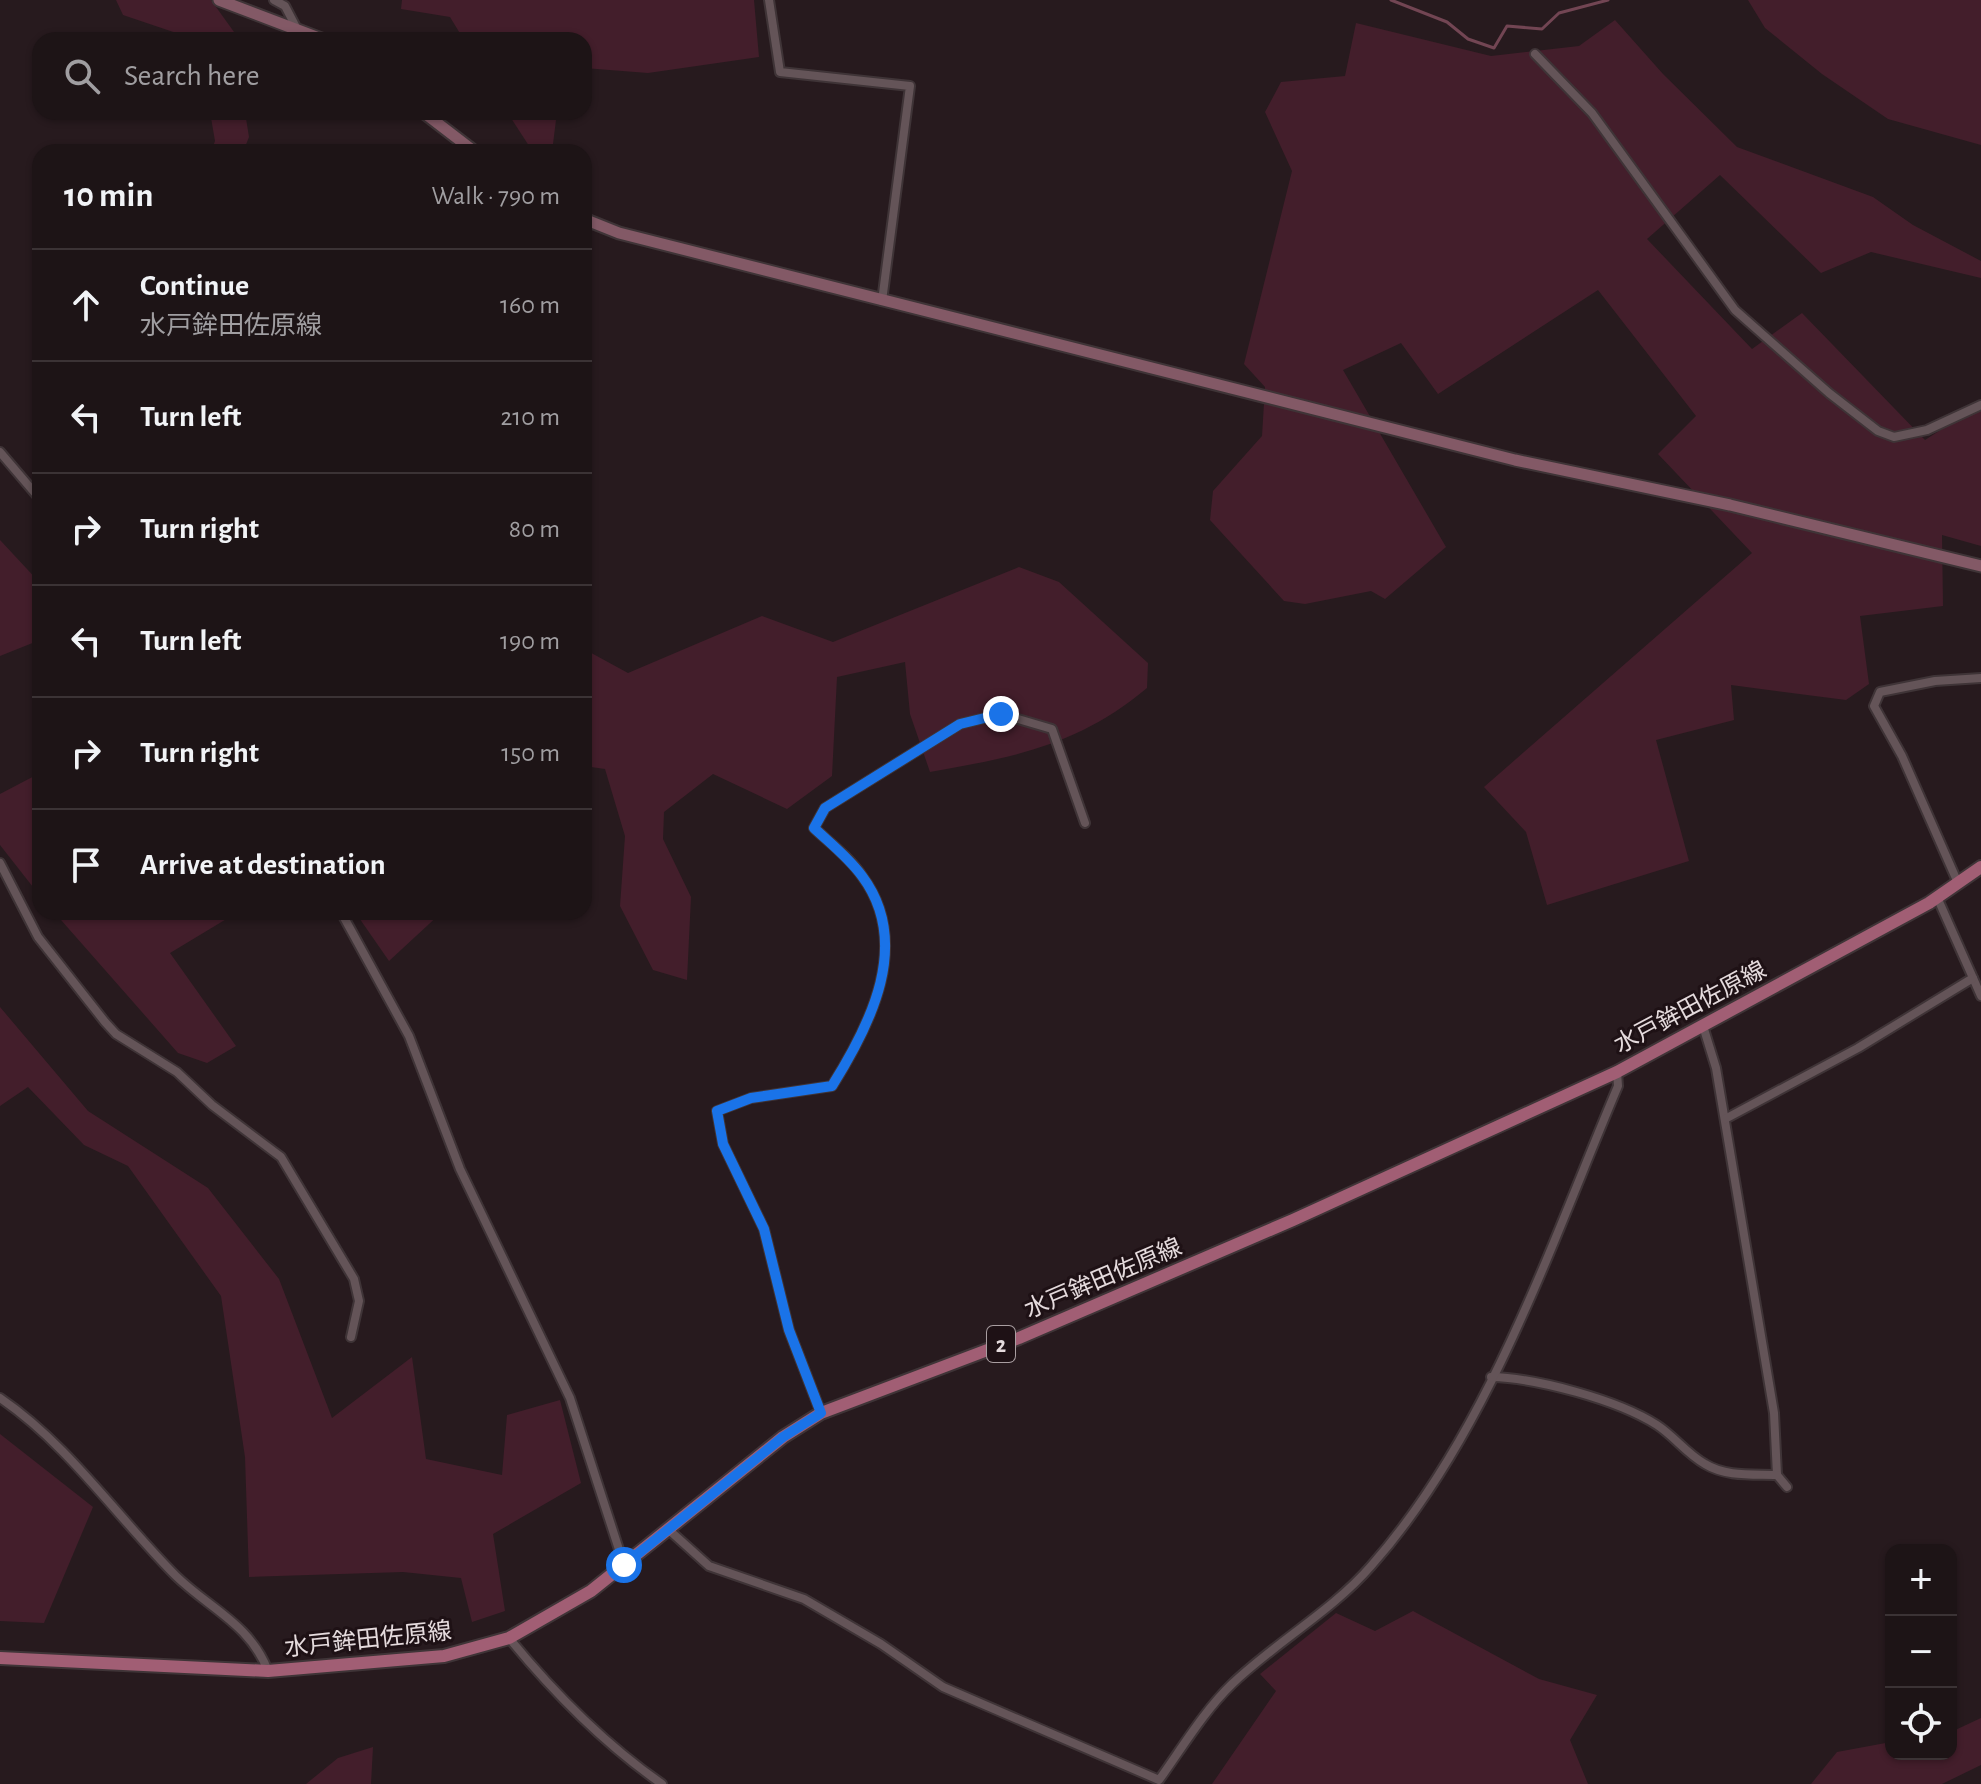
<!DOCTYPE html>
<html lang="en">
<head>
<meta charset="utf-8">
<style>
  :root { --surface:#1d1416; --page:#251d1f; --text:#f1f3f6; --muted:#a09ea1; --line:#3b3335 }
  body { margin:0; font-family:"Alegreya Sans","Noto Sans JP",sans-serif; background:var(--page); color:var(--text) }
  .controls { position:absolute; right:24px; bottom:24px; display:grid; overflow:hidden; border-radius:16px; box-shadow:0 2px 6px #0004 }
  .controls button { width:72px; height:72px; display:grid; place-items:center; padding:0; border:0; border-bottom:2px solid var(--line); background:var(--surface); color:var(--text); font:40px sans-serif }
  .stop { position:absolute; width:24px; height:24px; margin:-18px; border:6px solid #1a73e8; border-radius:50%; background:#fff }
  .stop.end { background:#1a73e8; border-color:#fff; box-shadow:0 2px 8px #0008 }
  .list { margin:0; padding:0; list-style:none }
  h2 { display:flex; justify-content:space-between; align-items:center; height:104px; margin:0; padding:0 32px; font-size:34px }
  h2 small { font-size:26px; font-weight:400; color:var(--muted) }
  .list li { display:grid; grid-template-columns:52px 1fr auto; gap:24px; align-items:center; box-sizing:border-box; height:112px; padding:0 32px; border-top:2px solid var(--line) }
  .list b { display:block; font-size:30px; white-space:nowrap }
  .list p { margin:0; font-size:26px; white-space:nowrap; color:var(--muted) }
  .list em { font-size:26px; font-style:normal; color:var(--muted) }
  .icon { flex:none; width:44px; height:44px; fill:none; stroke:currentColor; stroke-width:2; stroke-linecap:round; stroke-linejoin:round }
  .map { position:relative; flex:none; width:1981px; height:1784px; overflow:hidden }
  .search { position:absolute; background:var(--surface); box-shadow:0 2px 6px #0004; left:32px; top:32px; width:560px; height:88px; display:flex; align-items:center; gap:20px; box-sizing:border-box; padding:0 28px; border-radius:24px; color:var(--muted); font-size:30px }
  .panel { position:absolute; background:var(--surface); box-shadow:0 2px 6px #0004; left:32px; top:144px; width:560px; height:776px; border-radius:24px }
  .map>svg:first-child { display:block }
  .green { fill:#431e2b }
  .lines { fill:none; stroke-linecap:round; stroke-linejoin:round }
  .stream { stroke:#724553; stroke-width:3 }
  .street-casing { stroke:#3f3437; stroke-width:12 }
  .secondary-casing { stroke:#3f3437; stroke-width:15 }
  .primary-casing { stroke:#3f3437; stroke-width:16 }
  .street { stroke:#645458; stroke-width:8 }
  .secondary { stroke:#835966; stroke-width:11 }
  .primary { stroke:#a15e74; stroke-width:12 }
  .route { stroke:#1a73e8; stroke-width:10 }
  .labels { text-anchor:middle; stroke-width:6; stroke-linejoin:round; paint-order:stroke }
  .shield { fill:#1e1115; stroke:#a99ea1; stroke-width:2 }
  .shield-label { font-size:22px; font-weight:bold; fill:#e5dbdd }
  .street-label { font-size:24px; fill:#e5dbdd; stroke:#1e1115 }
</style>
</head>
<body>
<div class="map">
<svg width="1981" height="1784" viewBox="0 0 1981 1784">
  <rect width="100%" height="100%" fill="#271a1e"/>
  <g class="green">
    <path d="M116 0H211L234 32 235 40H197L123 15Z"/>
    <path d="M402 0H754L759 57 648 73 584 68V40H464L450 17 401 9Z"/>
    <path d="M1748 0H1981V145L1888 119 1822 74 1765 28Z"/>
    <path d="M1615 20 1663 74 1737 147 1873 197 1913 225 1981 261V278L1871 252 1821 273 1720 175 1647 239 1752 349 1802 313 1925 440 1981 404V546L1942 535 1943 606 1860 616 1869 684 1846 700 1731 685 1734 720 1656 740 1689 861 1547 905 1526 832 1484 787 1752 553 1658 454 1696 416 1598 290 1438 394 1401 343 1343 370 1446 547 1385 599 1371 591 1305 604 1284 601 1210 520 1213 491 1262 436 1265 387 1244 364 1292 171 1265 112 1281 82 1345 76 1356 23 1491 56 1579 46Z"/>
    <path d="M210 112H245L249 137 243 152H211L215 141Z"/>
    <path d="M507 112H557L552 152H533Z"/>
    <path d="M0 540 40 583V640L0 656Z"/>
    <path d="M1019 567 1059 582 1148 663 1147 688C1079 745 1015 757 930 772L910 714 905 662 837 677 832 776 787 809 713 774 664 812 663 839 691 897 687 980 653 970 620 906 625 836 605 769 584 766V649L628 673 762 616 833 642Z"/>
    <path d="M40 773V896L0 845V794Z"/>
    <path d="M54 912H238L170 953 236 1046 207 1063 178 1053Z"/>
    <path d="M355 912H442L389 961Z"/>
    <path d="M0 1007 88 1111 208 1188 279 1279 332 1418 412 1357 426 1459 502 1475 507 1415 560 1400 581 1483 493 1534 505 1611 472 1622 461 1578 403 1572 249 1577 245 1457 221 1296 128 1166 84 1145 28 1087 0 1106Z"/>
    <path d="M0 1434 93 1507 44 1623 0 1621Z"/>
    <path d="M1413 1611 1539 1679 1597 1695 1570 1740 1588 1784H1212L1276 1691 1260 1674 1336 1613 1375 1631Z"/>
    <path d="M1981 1718V1765L1942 1784H1811L1837 1752 1891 1742V1754H1951V1732Z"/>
    <path d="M373 1747 371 1784H306L338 1758Z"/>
  </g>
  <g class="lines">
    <path class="stream" d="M1391 0 1447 22 1468 39 1494 48 1507 26 1542 29 1559 13 1608 0"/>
    <g class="street-casing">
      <g id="street">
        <path d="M274 0 285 6 297 29"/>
        <path d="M769 0 780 72 910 86 882 301"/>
        <path d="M1535 54 1592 113 1735 310 1829 393 1878 431 1894 437 1927 430 1981 405"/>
        <path d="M0 452 40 499"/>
        <path d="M0 863 38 937 105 1022 116 1034 177 1072 212 1105 281 1157 354 1279 359 1301 351 1337"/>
        <path d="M1958 883 1902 756 1874 706 1880 692 1935 681 1981 678"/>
        <path d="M1937 897 1981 996"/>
        <path d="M341 912 409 1036 460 1169 570 1398 624 1565"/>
        <path d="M1703 1026 1716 1068 1774 1413 1777 1475 1787 1487"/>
        <path d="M1725 1119 1858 1048 1973 978"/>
        <path d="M1491 1377C1537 1378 1618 1400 1657 1425 1674 1436 1687 1454 1705 1464 1726 1477 1753 1474 1777 1475"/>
        <path d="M0 1398C69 1445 117 1517 176 1576 210 1609 250 1624 268 1671"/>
        <path d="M821 1413 789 1330 764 1229 723 1144 717 1111 751 1098 832 1086C871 1024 912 943 862 876 850 858 830 843 814 828L825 808 960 724 1001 714 1052 729 1085 823"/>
        <path d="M669 1530 709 1566 804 1599 881 1644 943 1687 1159 1780C1182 1748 1204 1711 1232 1684 1276 1642 1332 1611 1371 1566 1488 1434 1550 1246 1618 1086L1617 1072"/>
        <path d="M509 1638C554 1693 603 1743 662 1784"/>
      </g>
    </g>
    <g class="secondary-casing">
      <g id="secondary">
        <path d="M219 0 324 40"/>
        <path d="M423 112 475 152"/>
        <path d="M584 219 619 233 1515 460 1730 505 1981 566"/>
      </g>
    </g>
    <g class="primary-casing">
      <path id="primary" d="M0 1658 268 1671 444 1656 509 1638 591 1591 783 1437 821 1413 1019 1338 1293 1220 1617 1072 1929 903 1981 867"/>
    </g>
    <use href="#street" class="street"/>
    <use href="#secondary" class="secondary"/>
    <use href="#primary" class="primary"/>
  </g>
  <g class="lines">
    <path class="route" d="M624 1565 783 1437 821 1413 789 1330 764 1229 723 1144 717 1111 751 1098 832 1086C871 1024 912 943 862 876 849 858 830 843 814 828L825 808 960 724 1001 714"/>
  </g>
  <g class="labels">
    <rect class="shield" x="987" y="1326" width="28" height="36" rx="6"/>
    <g class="shield-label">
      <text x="1001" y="1352">2</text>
    </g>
    <g class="street-label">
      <text transform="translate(1690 1007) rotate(-28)" y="8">水戸鉾田佐原線</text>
      <text transform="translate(1103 1278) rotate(-23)" y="8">水戸鉾田佐原線</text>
      <text transform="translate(368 1639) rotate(-6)" y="8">水戸鉾田佐原線</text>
    </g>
  </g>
</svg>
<div class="controls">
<button>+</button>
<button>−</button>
<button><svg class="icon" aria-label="locate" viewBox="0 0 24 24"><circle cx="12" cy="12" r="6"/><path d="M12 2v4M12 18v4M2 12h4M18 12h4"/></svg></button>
</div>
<div class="stop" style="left:624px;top:1565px"></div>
<div class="stop end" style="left:1001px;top:714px"></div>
<div class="search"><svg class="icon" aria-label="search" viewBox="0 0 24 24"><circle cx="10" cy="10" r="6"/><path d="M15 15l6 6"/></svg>Search here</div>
<section class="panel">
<h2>10 min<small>Walk · 790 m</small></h2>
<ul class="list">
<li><svg class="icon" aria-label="ahead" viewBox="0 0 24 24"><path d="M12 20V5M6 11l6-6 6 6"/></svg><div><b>Continue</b><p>水戸鉾田佐原線</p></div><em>160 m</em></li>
<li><svg class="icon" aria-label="left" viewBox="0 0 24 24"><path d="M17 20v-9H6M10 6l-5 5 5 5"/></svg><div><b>Turn left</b></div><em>210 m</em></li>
<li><svg class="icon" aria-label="right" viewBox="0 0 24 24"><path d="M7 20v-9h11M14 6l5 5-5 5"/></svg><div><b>Turn right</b></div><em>80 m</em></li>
<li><svg class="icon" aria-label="left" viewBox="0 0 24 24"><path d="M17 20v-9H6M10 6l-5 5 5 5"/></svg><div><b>Turn left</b></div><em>190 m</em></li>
<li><svg class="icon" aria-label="right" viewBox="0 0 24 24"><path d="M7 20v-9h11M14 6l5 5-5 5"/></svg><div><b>Turn right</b></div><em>150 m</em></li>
<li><svg class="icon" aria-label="arrive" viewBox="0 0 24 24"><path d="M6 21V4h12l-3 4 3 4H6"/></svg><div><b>Arrive at destination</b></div></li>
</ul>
</section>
</div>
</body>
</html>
